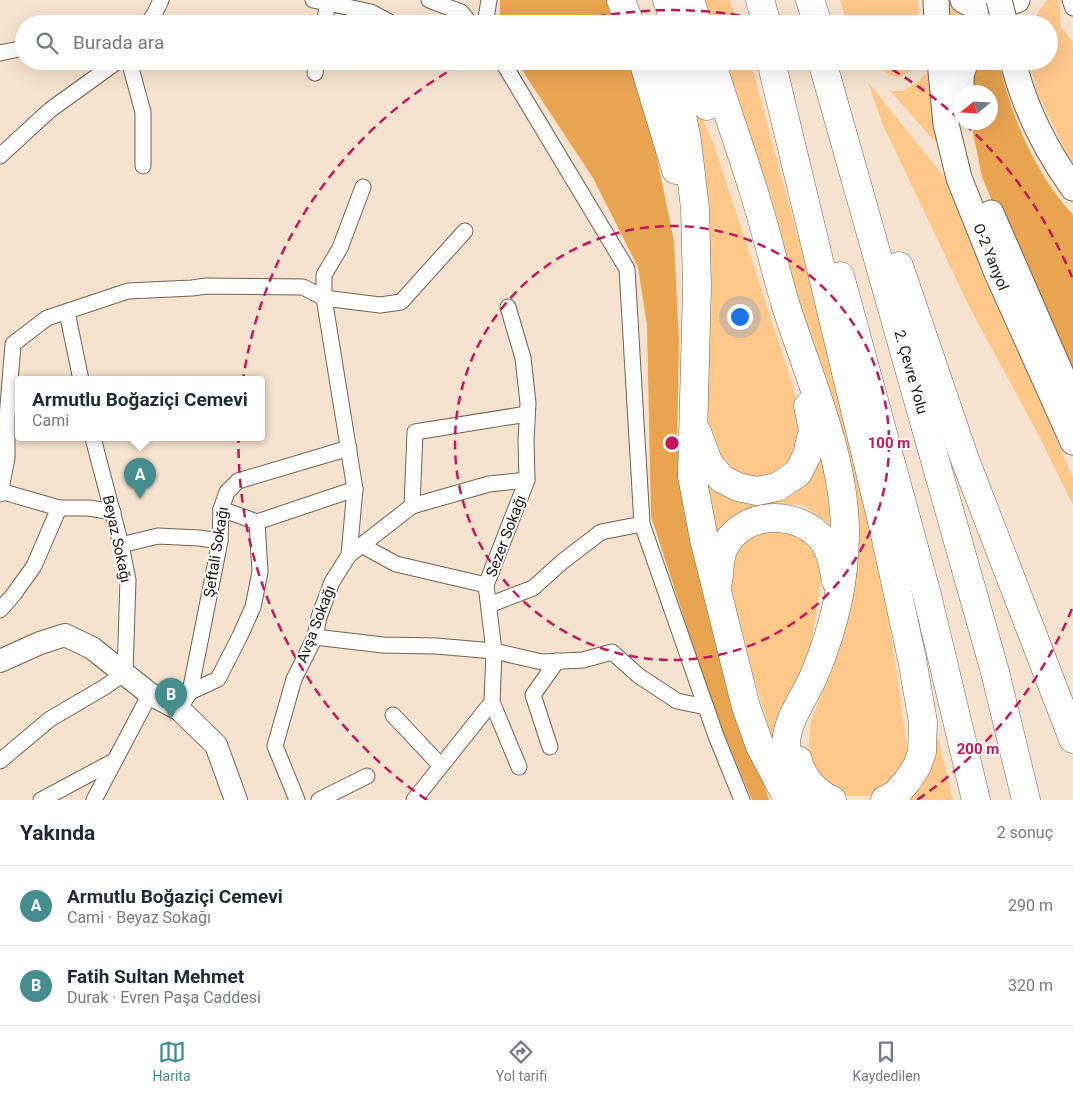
<!DOCTYPE html>
<html lang="tr">
<head>
<meta charset="utf-8">
<style>
  :root { --surface:#fff; --page:#f2f2f3; --text:#1f2937; --muted:#747a83; --line:#e0e1e3; --accent:#468e8d }
  body { margin:0; font-family:Roboto,sans-serif; background:var(--page); color:var(--text) }
  .compass { position:absolute; left:953px; top:85px; width:45px; height:45px; border-radius:50%; background:var(--surface); box-shadow:0 5px 20px #0002; rotate:252deg }
  .you { position:absolute; left:739px; top:316px; width:18px; height:18px; margin:-12px; border:4px solid #fff; border-radius:50%; background:#1a73e8; box-shadow:0 0 0 8px #1a73e833 }
  .badge { display:grid; place-items:center; width:32px; height:32px; border-radius:50%; background:var(--accent); color:#fff; font-size:16px; font-weight:700 }
  .pin { position:absolute; translate:-50% -41px; filter:drop-shadow(0 1px 2px #0008) }
  .pin::after { content:''; position:absolute; top:26px; width:18px; height:15px; background:inherit; clip-path:polygon(0 0,100% 0,50% 100%) }
  .popup { position:absolute; left:15px; top:376px; width:250px; height:65px; box-sizing:border-box; display:grid; place-content:center; border-radius:5px; background:var(--surface); filter:drop-shadow(0 1px 4px #0005); font-size:16px; white-space:nowrap; color:var(--muted) }
  .popup b { font-size:19px; color:var(--text) }
  .popup::after { content:''; position:absolute; left:50%; top:100%; margin-left:-10px; border:10px solid transparent; border-top-color:var(--surface) }
  .list { margin:0; padding:0; list-style:none }
  h2 { display:flex; justify-content:space-between; align-items:center; height:65px; margin:0; padding:0 20px; font-size:21px }
  h2 small { font-size:16px; font-weight:400; color:var(--muted) }
  .list li { display:grid; grid-template-columns:32px 1fr auto; gap:15px; align-items:center; box-sizing:border-box; height:80px; padding:0 20px; border-top:1px solid var(--line) }
  .list b { display:block; font-size:19px; white-space:nowrap }
  .list p { margin:0; font-size:16px; white-space:nowrap; color:var(--muted) }
  .list em { font-size:16px; font-style:normal; color:var(--muted) }
  .icon { flex:none; width:28px; height:28px; fill:none; stroke:currentColor; stroke-width:2; stroke-linecap:round; stroke-linejoin:round }
  .map { position:relative; flex:none; width:1073px; height:800px; overflow:hidden }
  .search { position:absolute; background:var(--surface); box-shadow:0 5px 20px #0002; left:15px; right:15px; top:15px; height:55px; display:flex; align-items:center; gap:12px; box-sizing:border-box; padding:0 18px; border-radius:28px; color:var(--muted); font-size:19px }
  .sheet { height:225px; background:var(--surface) }
  nav { display:flex; justify-content:space-around; align-items:center; box-sizing:border-box; height:70px; border-top:1px solid var(--line); background:var(--surface); font-size:14px; color:var(--muted) }
  nav a { display:grid; justify-items:center; gap:2px }
  nav .on { color:var(--accent) }
  .map>svg:first-child { display:block }
  .green { fill:#fec88b }
  .forest { fill:#e9a450 }
  .lines { fill:none; stroke-linecap:round; stroke-linejoin:round }
  .street-casing { stroke:#726250; stroke-width:17 }
  .secondary-casing { stroke:#726250; stroke-width:24 }
  .primary-casing { stroke:#726250; stroke-width:27 }
  .highway-casing { stroke:#726250; stroke-width:29 }
  .street { stroke:#fff; stroke-width:15 }
  .secondary { stroke:#fff; stroke-width:22 }
  .primary { stroke:#fff; stroke-width:25 }
  .highway { stroke:#fff; stroke-width:28 }
  .primary-bridge-casing { stroke:#726250; stroke-width:27; stroke-linecap:butt }
  .primary-bridge { stroke:#fff; stroke-width:25 }
  .ring { fill:none; stroke:#c2185b; stroke-width:2.5; stroke-dasharray:9 6 }
  .labels { text-anchor:middle; stroke-width:4; stroke-linejoin:round; paint-order:stroke }
  .street-label { font-size:15px; fill:#1b150e; stroke:#fff }
  .centre { fill:#c2185b; stroke:#fff; stroke-width:2.5 }
  .ring-label { font-size:15px; text-anchor:middle; font-weight:bold; fill:#c2185b; stroke:#fff; stroke-width:4; stroke-linejoin:round; paint-order:stroke }
</style>
</head>
<body>
<div class="map">
<svg width="1073" height="800" viewBox="0 0 1073 800">
  <rect width="100%" height="100%" fill="#f6e3cf"/>
  <g class="green">
    <path d="M697 0H730L738 24H704Z"/>
    <path d="M840 0H918L919 24H847Z"/>
    <path d="M946 0 953 10 985 20 981 24H944Z"/>
    <path d="M1047 0H1059L1061 27 1073 42V166L1038 95 1029 61H1049V24H1030Z"/>
    <path d="M716 61H750L755 78 820 319 884 583 908 753 904 768 892 784 870 796H842L820 780 808 752 811 720 838 653 854 561 825 377Z"/>
    <path d="M870 61H916L913 70 898 78 877 68Z"/>
    <path d="M681 69 713 142 793 386 801 426 799 451 784 470 760 477 732 473 714 458 702 427Z"/>
    <path d="M927 73 939 146 890 91H903L919 81Z"/>
    <path d="M868 82 946 179 1073 478V505L1038 434 971 310 882 123Z"/>
    <path d="M816 435 829 468 838 538 825 521 802 505 770 504 746 511 715 546 701 470 773 498Z"/>
    <path d="M755 530 801 534 818 557 821 582 813 634 802 678 775 749 747 654 729 580 738 545Z"/>
    <path d="M927 690 953 800H906L922 787 934 746Z"/>
  </g>
  <g class="forest">
    <path d="M500 0H608L616 24H500Z"/>
    <path d="M516 61H628L652 134 674 241 679 341 677 446 695 561 769 800H752L712 705 651 516 647 325 638 267 593 178Z"/>
    <path d="M973 61H999C1010 115 1036 175 1073 215V383L1023 275 982 177 971 123 990 122V92H969Z"/>
  </g>
  <g class="lines">
    <g class="street-casing">
      <g id="street">
        <path d="M313 0 371 12 393 24"/>
        <path d="M429 0 461 12 471 24"/>
        <path d="M1070 0 1073 8"/>
        <path d="M148 24 155 13 161 0"/>
        <path d="M324 24 328 3"/>
        <path d="M485 24 489 0"/>
        <path d="M0 53 24 48"/>
        <path d="M129 61 143 112V166"/>
        <path d="M502 61 627 269 642 524 716 736 742 800"/>
        <path d="M315 73 317 61"/>
        <path d="M0 156 50 110 118 61"/>
        <path d="M67 312 81 380"/>
        <path d="M0 491 59 508"/>
        <path d="M0 494 7 458V418L13 344 47 318 128 291 192 288 206 286 303 287 324 298 380 305 401 302 465 231"/>
        <path d="M412 506 415 432 527 414"/>
        <path d="M221 509 257 522 355 489"/>
        <path d="M121 545 158 536 199 538 220 541"/>
        <path d="M363 546 396 564 486 585"/>
        <path d="M349 555 412 506 489 484 527 480"/>
        <path d="M489 605 533 588 562 562 601 532 642 524"/>
        <path d="M0 610 14 594 34 566 59 508H89L113 512"/>
        <path d="M315 637 383 645 436 646 494 651 542 662 583 660 612 652 639 676 677 701 706 707"/>
        <path d="M190 692 218 679 240 636 253 607 260 572 257 522"/>
        <path d="M492 702 519 767"/>
        <path d="M179 709 190 692 220 541 221 509 227 492 238 481 349 448"/>
        <path d="M393 715 440 765"/>
        <path d="M550 747 533 695 557 661"/>
        <path d="M0 761 50 719 103 688 125 673 128 580 121 545 93 438"/>
        <path d="M41 800 114 761"/>
        <path d="M94 800 150 694"/>
        <path d="M297 800 275 746 294 679 315 637 319 617 332 582 349 555 355 489 324 298V275L340 248 363 187"/>
        <path d="M319 800 367 776"/>
        <path d="M414 800 492 702 494 651 486 585 527 480 526 440 528 403 523 358 508 307"/>
      </g>
    </g>
    <g class="secondary-casing">
      <path id="secondary" d="M0 661 40 643 65 635 92 648 150 694 179 709 216 745 236 800"/>
    </g>
    <g class="primary-casing">
      <g id="primary">
        <path d="M936 0 937 24"/>
        <path d="M963 0C981 11 998 5 1017 0"/>
        <path d="M940 61 946 124 959 178 997 273 1073 442"/>
        <path d="M1013 61C1024 107 1046 150 1073 188"/>
        <path d="M961 92V75L966 61"/>
        <path d="M991 213 1073 401"/>
      </g>
    </g>
    <g class="highway-casing">
      <g id="highway">
        <path d="M621 0 630 24"/>
        <path d="M667 0 676 24"/>
        <path d="M690 0 698 24"/>
        <path d="M760 0 767 24"/>
        <path d="M810 0 818 24"/>
        <path d="M643 61 676 170"/>
        <path d="M668 61 677 90 687 141 695 208 697 286 692 476 704 539 746 707 760 746 787 797"/>
        <path d="M690 61 707 106"/>
        <path d="M711 61C724 103 739 144 752 186 765 226 774 266 786 306 809 378 845 456 845 533 845 580 833 630 815 673 806 696 787 718 786 744 786 764 795 782 801 800"/>
        <path d="M771 61 884 530 912 659 923 722 922 752 917 766 908 780 896 794 885 800"/>
        <path d="M822 61 995 672 1026 800"/>
        <path d="M899 266 964 457 1073 739"/>
        <path d="M840 276 927 595 976 800"/>
        <path d="M697 432 709 464 722 479 738 487 757 491 777 487 798 473 807 455 813 430 808 406"/>
        <path d="M718 581C720 572 719 559 723 550 739 514 786 509 815 532 830 544 833 563 836 581"/>
        <path d="M798 760C801 777 817 794 832 800"/>
      </g>
    </g>
    <use href="#street" class="street"/>
    <use href="#secondary" class="secondary"/>
    <use href="#primary" class="primary"/>
    <use href="#highway" class="highway"/>
    <g class="primary-bridge-casing">
      <path id="primary-bridge" d="M999 0 1005 24"/>
    </g>
    <use href="#primary-bridge" class="primary-bridge"/>
  </g>
  <g class="ring">
    <circle cx="672" cy="443" r="217"/>
    <path d="M1072 609A433 433 0 0 1 917 800M427 800A433 433 0 0 1 465 62M567 23A433 433 0 0 1 777 23M879 62A433 433 0 0 1 959 119M965 124A433 433 0 0 1 1072 277"/>
  </g>
  <g class="labels">
    <g class="street-label">
      <text transform="translate(991 257) rotate(68)" y="5">O-2 Yanyol</text>
      <text transform="translate(911 372) rotate(74)" y="5">2. Çevre Yolu</text>
      <text transform="translate(506 536) rotate(-69)" y="5">Sezer Sokağı</text>
      <text transform="translate(117 539) rotate(78)" y="5">Beyaz Sokağı</text>
      <text transform="translate(216 552) rotate(-81)" y="5">Şeftali Sokağı</text>
      <text transform="translate(316 624) rotate(-69)" y="5">Avşa Sokağı</text>
    </g>
  </g>
  <circle cx="672" cy="443" r="8" class="centre"/>
  <g class="ring-label">
    <text x="889" y="448">100 m</text>
    <text x="978" y="754">200 m</text>
  </g>
</svg>
<svg class="compass" viewBox="-18 -18 36 36"><path d="M0-13l5 13h-10z" fill="#e53935"/><path d="M0 13l5-13h-10z" fill="#747a83"/></svg>
<div class="you"></div>
<div class="pin badge" style="left:140px;top:499px">A</div>
<div class="popup"><b>Armutlu Boğaziçi Cemevi</b>Cami</div>
<div class="pin badge" style="left:171px;top:719px">B</div>
<div class="search"><svg class="icon" aria-label="search" viewBox="0 0 24 24"><circle cx="10" cy="10" r="6"/><path d="M15 15l6 6"/></svg>Burada ara</div>
</div>
<section class="sheet">
<h2>Yakında<small>2 sonuç</small></h2>
<ul class="list">
<li><span class="badge">A</span><div><b>Armutlu Boğaziçi Cemevi</b><p>Cami · Beyaz Sokağı</p></div><em>290 m</em></li>
<li><span class="badge">B</span><div><b>Fatih Sultan Mehmet</b><p>Durak · Evren Paşa Caddesi</p></div><em>320 m</em></li>
</ul>
</section>
<nav>
<a class="on"><svg class="icon" aria-label="map" viewBox="0 0 24 24"><path d="M3 6l6-2 6 2 6-2v14l-6 2-6-2-6 2zM9 4v14M15 6v14"/></svg>Harita</a>
<a><svg class="icon" aria-label="directions" viewBox="0 0 24 24"><path d="M12 3l9 9-9 9-9-9zM9 14v-3h6M13 9l2 2-2 2"/></svg>Yol tarifi</a>
<a><svg class="icon" aria-label="saved" viewBox="0 0 24 24"><path d="M7 4h10v16l-5-4-5 4z"/></svg>Kaydedilen</a>
</nav>
</body>
</html>
